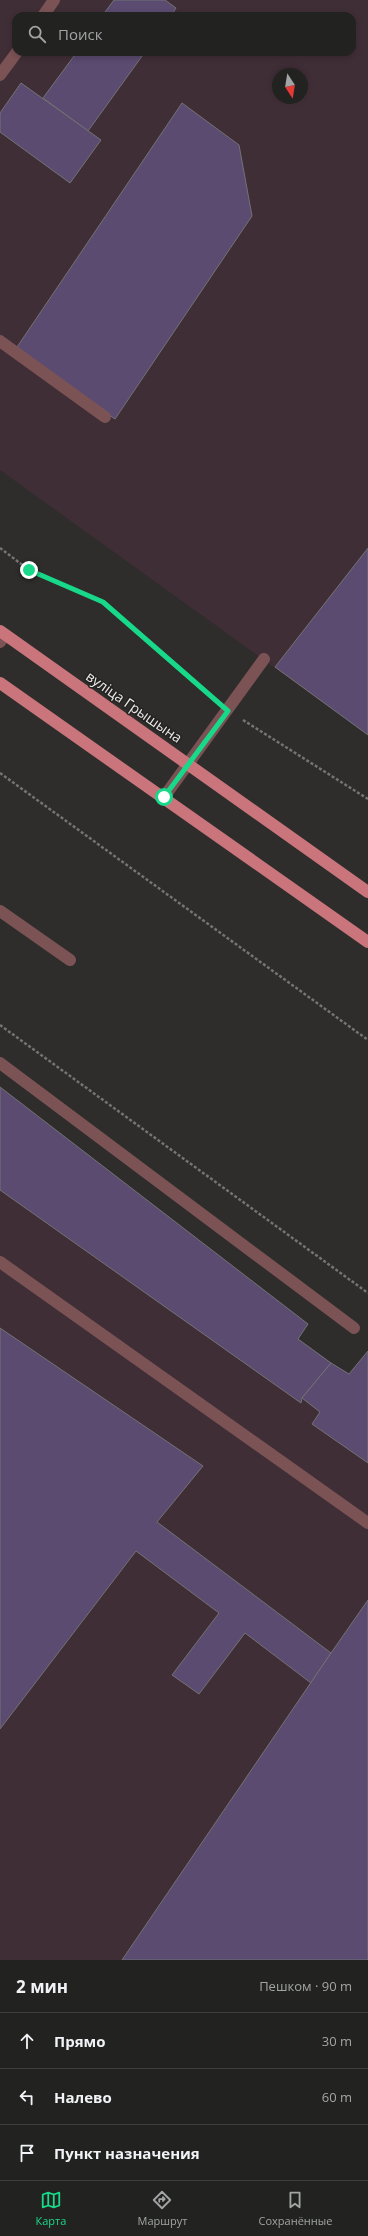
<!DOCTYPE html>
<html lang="ru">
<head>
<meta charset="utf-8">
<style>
  :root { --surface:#222220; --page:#2a2a29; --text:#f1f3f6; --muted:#a2a4a5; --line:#3f3f3e; --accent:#18d989 }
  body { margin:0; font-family:"Open Sans",sans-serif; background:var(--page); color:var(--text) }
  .compass { position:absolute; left:272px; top:68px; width:36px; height:36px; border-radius:50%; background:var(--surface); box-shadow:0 2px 6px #0003; rotate:168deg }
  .stop { position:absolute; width:12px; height:12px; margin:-9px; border:3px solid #18d989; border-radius:50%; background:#fff }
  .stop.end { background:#18d989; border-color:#fff; box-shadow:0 1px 4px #0008 }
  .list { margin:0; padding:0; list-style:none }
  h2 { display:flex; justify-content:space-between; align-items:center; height:52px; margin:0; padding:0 16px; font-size:17px }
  h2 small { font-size:13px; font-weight:400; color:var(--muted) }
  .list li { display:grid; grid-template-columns:26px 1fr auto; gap:12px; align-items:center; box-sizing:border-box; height:56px; padding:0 16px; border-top:1px solid var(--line) }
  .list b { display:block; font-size:15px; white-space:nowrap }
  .list em { font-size:13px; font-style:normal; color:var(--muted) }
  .icon { flex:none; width:22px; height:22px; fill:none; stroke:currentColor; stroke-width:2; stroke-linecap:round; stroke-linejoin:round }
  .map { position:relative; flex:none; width:368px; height:1960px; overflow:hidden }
  .search { position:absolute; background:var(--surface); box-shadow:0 2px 6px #0003; left:12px; right:12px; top:12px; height:44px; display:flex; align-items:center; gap:10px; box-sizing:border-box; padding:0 14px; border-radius:12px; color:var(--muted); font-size:15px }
  .sheet { height:220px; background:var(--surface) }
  nav { display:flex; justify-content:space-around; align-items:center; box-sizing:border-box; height:56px; border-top:1px solid var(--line); background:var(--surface); font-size:11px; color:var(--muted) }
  nav a { display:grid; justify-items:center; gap:2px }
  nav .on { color:var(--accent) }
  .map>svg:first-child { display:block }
  .industrial { fill:#402e37; fill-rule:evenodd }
  .building { fill:#5b4b71; stroke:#737274 }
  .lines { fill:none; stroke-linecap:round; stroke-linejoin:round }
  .path { stroke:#757473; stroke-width:2.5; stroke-dasharray:3 2; stroke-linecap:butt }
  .lane { stroke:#7c5355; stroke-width:12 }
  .primary { stroke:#c9757b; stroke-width:12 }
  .route { stroke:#18d989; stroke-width:5 }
  .labels { text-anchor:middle; stroke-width:3; stroke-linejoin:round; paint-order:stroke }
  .street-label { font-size:14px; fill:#ecebea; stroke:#242321 }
</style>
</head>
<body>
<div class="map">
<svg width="368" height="1960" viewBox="0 0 368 1960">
  <rect width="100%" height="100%" fill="#2e2d2b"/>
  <g class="industrial">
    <path d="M0 0H368V735L0 470ZM16 16H352V52H16ZM278 74H302V98H278Z"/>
    <path d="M0 1087 308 1324 298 1339 331 1363 349 1374 368 1351V1960H0Z"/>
  </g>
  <g class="building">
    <path d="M114 0H165L176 8 171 16H102Z"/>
    <path d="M77 52H145L88 131 43 98Z"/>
    <path d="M21 83 101 140 70 183 0 132V113Z"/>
    <path d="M182 103 239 145 252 216 115 419 15 350Z"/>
    <path d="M368 548V735L275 667Z"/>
    <path d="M0 1087 308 1324 298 1339 331 1363 302 1398 301 1403 0 1190Z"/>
    <path d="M0 1328 203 1466 157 1522 331 1653 311 1683 245 1633 199 1694 172 1675 219 1613 136 1551 0 1729Z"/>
    <path d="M368 1351V1463L312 1424 320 1412 302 1398 331 1363 349 1374Z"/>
    <path d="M368 1600V1960H122L331 1653Z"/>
  </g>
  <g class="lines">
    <g class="path">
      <path d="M0 548 29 570 103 602 212 697"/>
      <path d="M243 720 368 799"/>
      <path d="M0 773 368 1040"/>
      <path d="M0 1025 368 1293"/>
    </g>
    <g class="lane">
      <path d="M43 16 54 0"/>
      <path d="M0 75 17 52"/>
      <path d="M0 341 105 417"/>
      <path d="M0 642 5 635"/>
      <path d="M164 797 264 659"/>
      <path d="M0 911 70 960"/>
      <path d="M0 1063 354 1328"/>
      <path d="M0 1262 368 1523"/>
    </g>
    <g class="primary">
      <path d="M0 631 368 892"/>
      <path d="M0 683 368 942"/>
    </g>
  </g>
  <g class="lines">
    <path class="route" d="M29 570 103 602 228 711 164 797"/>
  </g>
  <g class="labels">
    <g class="street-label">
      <text transform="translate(134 707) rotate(35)" y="5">вуліца Грышына</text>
    </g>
  </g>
</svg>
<svg class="compass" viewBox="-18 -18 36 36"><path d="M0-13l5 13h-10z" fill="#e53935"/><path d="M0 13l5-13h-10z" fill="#a2a4a5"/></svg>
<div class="stop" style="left:164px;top:797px"></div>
<div class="stop end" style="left:29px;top:570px"></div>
<div class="search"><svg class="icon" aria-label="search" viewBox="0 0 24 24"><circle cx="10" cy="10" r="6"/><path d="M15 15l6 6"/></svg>Поиск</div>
</div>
<section class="sheet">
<h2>2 мин<small>Пешком · 90 m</small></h2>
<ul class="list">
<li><svg class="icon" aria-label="ahead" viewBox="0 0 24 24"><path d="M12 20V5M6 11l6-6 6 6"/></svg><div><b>Прямо</b></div><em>30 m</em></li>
<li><svg class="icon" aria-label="left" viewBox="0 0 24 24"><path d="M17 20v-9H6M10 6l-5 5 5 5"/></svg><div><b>Налево</b></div><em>60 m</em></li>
<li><svg class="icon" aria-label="arrive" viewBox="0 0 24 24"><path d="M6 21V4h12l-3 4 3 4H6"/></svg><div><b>Пункт назначения</b></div></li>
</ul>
</section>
<nav>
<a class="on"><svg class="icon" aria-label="map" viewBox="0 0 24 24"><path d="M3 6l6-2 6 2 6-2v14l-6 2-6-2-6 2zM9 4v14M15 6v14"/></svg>Карта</a>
<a><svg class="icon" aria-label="directions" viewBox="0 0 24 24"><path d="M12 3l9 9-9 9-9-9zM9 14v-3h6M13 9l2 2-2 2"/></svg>Маршрут</a>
<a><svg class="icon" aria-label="saved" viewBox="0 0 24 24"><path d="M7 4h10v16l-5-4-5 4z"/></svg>Сохранённые</a>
</nav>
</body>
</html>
